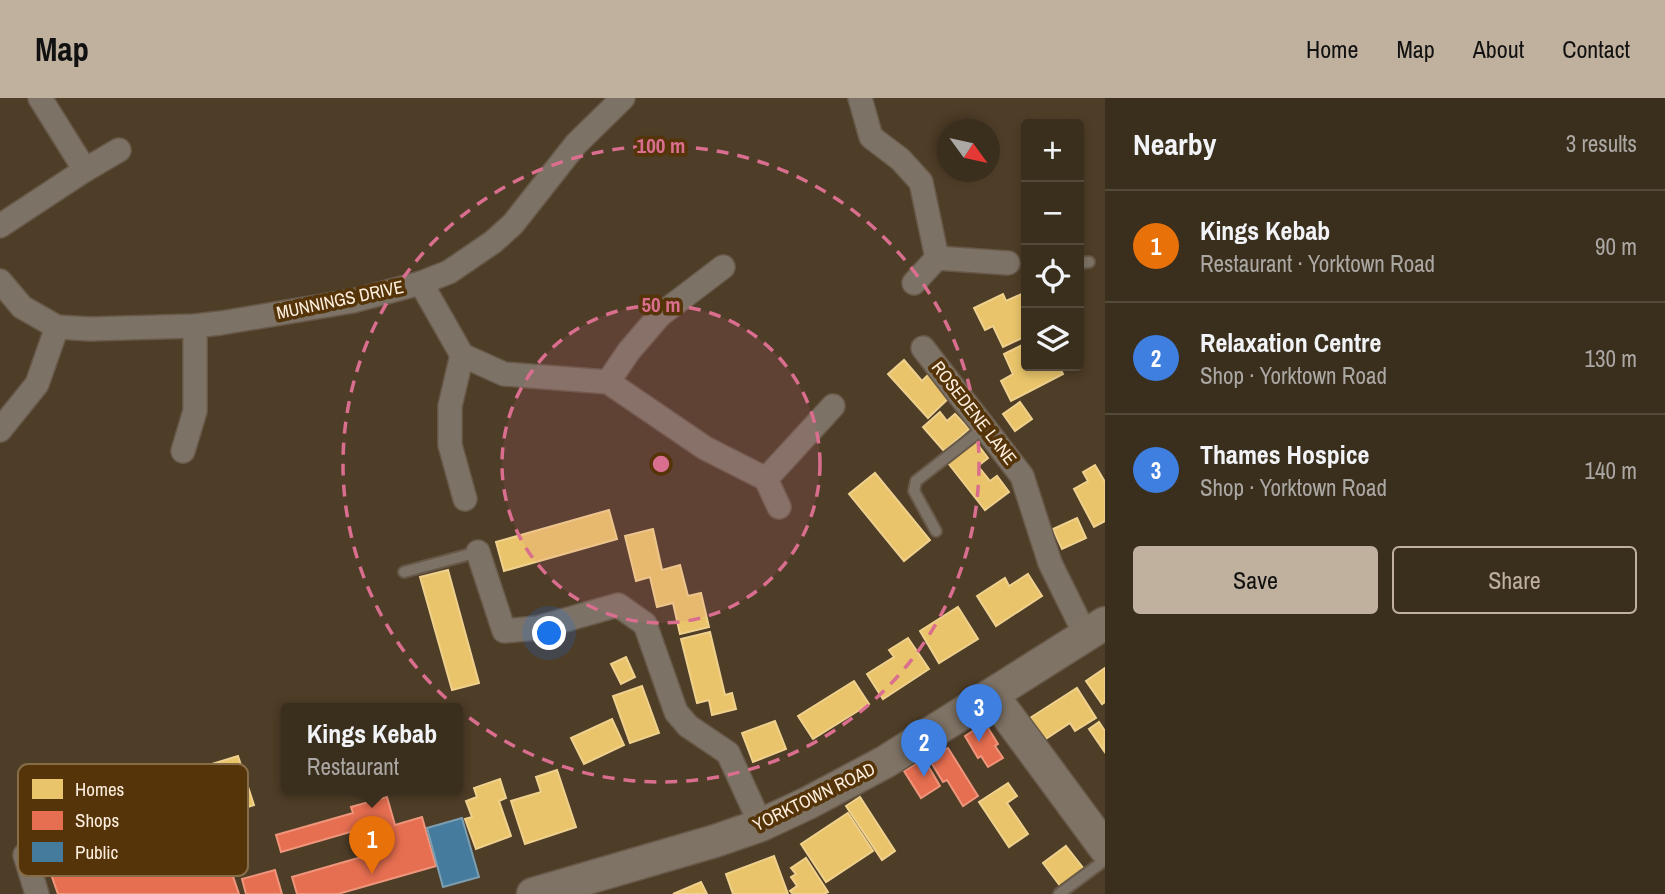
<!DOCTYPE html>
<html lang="en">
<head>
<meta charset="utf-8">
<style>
  :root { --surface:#3a2e1d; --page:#453a2a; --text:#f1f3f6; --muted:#aba8a4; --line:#544a3b; --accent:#c0b09e }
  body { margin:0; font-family:"Archivo Narrow",sans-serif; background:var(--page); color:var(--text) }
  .controls { position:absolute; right:21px; top:21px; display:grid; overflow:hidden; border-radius:7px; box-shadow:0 4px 10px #0003 }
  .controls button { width:63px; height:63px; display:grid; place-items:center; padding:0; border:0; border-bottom:2px solid var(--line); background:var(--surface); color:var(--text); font:35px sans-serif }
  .compass { position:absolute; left:937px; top:21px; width:63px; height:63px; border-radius:50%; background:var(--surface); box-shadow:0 4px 10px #0003; rotate:123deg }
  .you { position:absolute; left:550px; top:536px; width:24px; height:24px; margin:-18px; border:5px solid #fff; border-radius:50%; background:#1a73e8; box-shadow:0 0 0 10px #1a73e833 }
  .badge { display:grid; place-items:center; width:46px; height:46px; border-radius:50%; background:var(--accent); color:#fff; font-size:23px; font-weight:700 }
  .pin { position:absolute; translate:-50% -58px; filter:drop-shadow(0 2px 4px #0008) }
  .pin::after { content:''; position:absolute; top:37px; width:24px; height:21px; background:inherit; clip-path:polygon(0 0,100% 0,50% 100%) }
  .popup { position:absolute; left:281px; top:605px; width:182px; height:91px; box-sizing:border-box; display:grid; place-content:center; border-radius:7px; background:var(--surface); filter:drop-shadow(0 2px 5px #0005); font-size:23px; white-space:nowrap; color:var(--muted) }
  .popup b { font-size:26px; color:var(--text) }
  .popup::after { content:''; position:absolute; left:50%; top:100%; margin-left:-14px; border:14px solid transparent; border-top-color:var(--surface) }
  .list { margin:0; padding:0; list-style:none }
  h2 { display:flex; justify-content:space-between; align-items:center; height:91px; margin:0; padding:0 28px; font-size:30px }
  h2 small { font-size:23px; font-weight:400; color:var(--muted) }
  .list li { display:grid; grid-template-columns:46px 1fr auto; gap:21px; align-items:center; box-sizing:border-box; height:112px; padding:0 28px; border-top:2px solid var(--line) }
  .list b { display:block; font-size:26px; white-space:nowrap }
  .list p { margin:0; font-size:23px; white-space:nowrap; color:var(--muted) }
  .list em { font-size:23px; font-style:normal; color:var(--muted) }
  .actions { display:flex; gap:14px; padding:21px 28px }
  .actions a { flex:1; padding:16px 0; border:2px solid var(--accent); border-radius:7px; text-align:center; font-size:24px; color:var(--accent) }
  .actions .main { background:var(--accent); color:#111 }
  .icon { flex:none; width:38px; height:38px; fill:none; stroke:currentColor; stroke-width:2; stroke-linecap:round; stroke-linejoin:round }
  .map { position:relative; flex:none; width:1105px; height:796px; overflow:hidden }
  header { display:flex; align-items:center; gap:42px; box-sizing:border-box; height:98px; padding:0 35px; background:var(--accent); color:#111 }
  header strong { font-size:33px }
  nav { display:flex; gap:38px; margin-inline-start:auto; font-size:24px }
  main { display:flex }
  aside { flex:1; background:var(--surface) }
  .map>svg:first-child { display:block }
  .homes { fill:#e9c46a; stroke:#efd18d; stroke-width:2 }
  .shops { fill:#e76f51; stroke:#ee957b; stroke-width:2 }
  .public { fill:#457b9d; stroke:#7c9eb0; stroke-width:2 }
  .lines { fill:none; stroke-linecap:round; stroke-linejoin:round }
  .lane-casing { stroke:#675848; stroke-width:14 }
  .street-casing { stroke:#675848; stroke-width:26 }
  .secondary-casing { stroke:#675848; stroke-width:35 }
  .lane { stroke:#7c7265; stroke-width:10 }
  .street { stroke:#7c7265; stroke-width:23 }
  .secondary { stroke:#7f7365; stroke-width:32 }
  .ring { fill:none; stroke:#da6e8f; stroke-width:3.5; stroke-dasharray:12 9 }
  .labels { text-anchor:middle; stroke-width:7; stroke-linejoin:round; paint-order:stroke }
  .street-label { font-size:18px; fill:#fdeede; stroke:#543408 }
  .key { fill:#543408; stroke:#876c48; stroke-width:2 }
  .key-label { font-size:19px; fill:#fdeede }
  .centre { fill:#da6e8f; stroke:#543408; stroke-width:3.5 }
  .ring-label { font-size:21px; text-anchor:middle; font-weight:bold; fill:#da6e8f; stroke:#543408; stroke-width:7; stroke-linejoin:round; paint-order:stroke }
</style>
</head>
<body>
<header>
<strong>Map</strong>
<nav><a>Home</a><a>Map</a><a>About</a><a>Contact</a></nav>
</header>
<main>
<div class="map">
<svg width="1105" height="796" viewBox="0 0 1105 796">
  <rect width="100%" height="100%" fill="#4e3d27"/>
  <g class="homes">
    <path d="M1026 194V238L1003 249 993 228 985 232 974 210 1003 196 1006 203Z"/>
    <path d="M1026 245V268H1059L1063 276 1011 303 1001 283 1013 276 1004 256Z"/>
    <path d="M904 262 922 283 930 275 951 298 928 320 888 276Z"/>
    <path d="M1020 304 1032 321 1015 333 1003 316Z"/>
    <path d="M940 314 947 323 955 316 969 331 944 353 923 329Z"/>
    <path d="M976 344 988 360 978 368 990 383 997 378 1009 394 985 412 948 365Z"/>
    <path d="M1095 367 1105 384V423L1094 429 1074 391 1088 383 1083 374Z"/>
    <path d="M875 375 930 442 904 463 849 396Z"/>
    <path d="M609 412 617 441 504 473 496 444Z"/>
    <path d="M1077 420 1086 440 1062 451 1053 431Z"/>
    <path d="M653 431 662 472 680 467 688 498 701 495 709 529 680 536 673 505 657 509 650 479 636 483 625 438Z"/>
    <path d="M448 472 479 585 452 592 420 479Z"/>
    <path d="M1028 476 1042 498 996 528 977 498 1005 480 1009 488Z"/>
    <path d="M958 509 978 541 939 565 920 533Z"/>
    <path d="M710 534 725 597 732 595 736 611 712 617 709 602 697 605 681 541Z"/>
    <path d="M908 540 929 571 883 601 867 576 894 559 889 552Z"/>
    <path d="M626 559 635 579 621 586 611 566Z"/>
    <path d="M1105 570V604L1102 606 1086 583Z"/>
    <path d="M854 583 869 606 813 641 798 618Z"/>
    <path d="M642 588 659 635 630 645 613 598Z"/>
    <path d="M1077 590 1096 620 1075 633 1070 625 1044 642 1030 620Z"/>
    <path d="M612 621 624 647 584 666 571 640Z"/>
    <path d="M775 623 786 651 753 664 742 635Z"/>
    <path d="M1099 624 1105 633 1104 653 1089 631Z"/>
    <path d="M238 658 254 707 218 718 202 669Z"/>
    <path d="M557 672 576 729 525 746 511 703 541 694 536 679Z"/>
    <path d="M500 681 506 700 499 703 511 738 476 751 465 721 472 719 466 703 477 699 474 690Z"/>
    <path d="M1008 685 1017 698 1007 705 1028 736 1009 749 979 704Z"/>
    <path d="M860 699 895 753 882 762 846 708Z"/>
    <path d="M848 715 873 753 826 784 801 746Z"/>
    <path d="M1066 748 1084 771 1061 789 1043 765Z"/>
    <path d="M774 758 788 796H733L726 776Z"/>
    <path d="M806 760 828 794 824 796H793L790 793 797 788 791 779 796 776 791 770Z"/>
    <path d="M701 784 707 796H673Z"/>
  </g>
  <g class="shops">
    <path d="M985 625 998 646 995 648 1003 660 988 669 981 658 978 660 965 638Z"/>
    <path d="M948 650 978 698 963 708 947 682 943 684 929 661Z"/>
    <path d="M924 661 940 688 921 700 904 673Z"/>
    <path d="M187 674 194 699 205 696 239 796H58L35 731 48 713Z"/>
    <path d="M387 699 395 727 422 719 436 768 338 796H297L292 779 365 758 357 732 281 754 276 737 353 715 351 709Z"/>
    <path d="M275 772 282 796H246L242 781Z"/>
  </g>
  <path class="public" d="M462 720 479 779 443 789 427 730Z"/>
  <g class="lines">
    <g class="lane-casing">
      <g id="lane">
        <path d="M1079 165 1089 164"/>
        <path d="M936 433 914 393 916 383 984 330"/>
        <path d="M404 474 478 454"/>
        <path d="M1059 796 1105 762"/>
      </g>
    </g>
    <g class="street-casing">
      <g id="street">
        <path d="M860 0 871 39 900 61 921 84 937 160 914 185"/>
        <path d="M85 72 119 52"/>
        <path d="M0 128 85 72 40 0"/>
        <path d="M937 160 1008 165"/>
        <path d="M0 183 22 209 57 229 90 231 195 228 221 225 353 203 421 185 449 174 493 144 513 126 576 46 623 0"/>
        <path d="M421 185 462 257 504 276 608 284 705 350 766 381 779 409"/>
        <path d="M923 250 1022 378 1050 465 1086 538"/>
        <path d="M462 257 450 308V347L465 401"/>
        <path d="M608 284 629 253 660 217 723 169"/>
        <path d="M0 332 37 286 57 229"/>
        <path d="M183 353 195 313V228"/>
        <path d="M766 381 833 308"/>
        <path d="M478 454 504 533 537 530 618 507 645 526 676 614 688 628 728 655 761 727"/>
        <path d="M25 757 37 796"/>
      </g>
    </g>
    <g class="secondary-casing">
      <g id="secondary">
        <path d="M993 598 1105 750"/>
        <path d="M533 796 715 743 761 727 808 705 885 664 1105 525"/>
      </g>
    </g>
    <use href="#lane" class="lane"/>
    <use href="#street" class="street"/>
    <use href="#secondary" class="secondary"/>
  </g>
  <circle cx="661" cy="366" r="159" fill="#da6e8f" fill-opacity=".12"/>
  <g class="ring">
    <circle cx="661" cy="366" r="159"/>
    <circle cx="661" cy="366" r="318"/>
  </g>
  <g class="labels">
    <g class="street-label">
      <text transform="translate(340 202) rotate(-12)" y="6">MUNNINGS DRIVE</text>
      <text transform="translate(974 315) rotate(52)" y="6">ROSEDENE LANE</text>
      <text transform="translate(814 699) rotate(-26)" y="6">YORKTOWN ROAD</text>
    </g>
  </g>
  <rect x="18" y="666" width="230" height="112" rx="10" class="key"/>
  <rect x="32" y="681" width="31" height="20" fill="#e9c46a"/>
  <rect x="32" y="713" width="31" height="19" fill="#e76f51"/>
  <rect x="32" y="744" width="31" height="20" fill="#457b9d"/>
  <g class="key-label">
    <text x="75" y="698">Homes</text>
    <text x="75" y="729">Shops</text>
    <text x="75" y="761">Public</text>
  </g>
  <circle cx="661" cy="366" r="10" class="centre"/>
  <g class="ring-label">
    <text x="661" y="55">100 m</text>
    <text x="661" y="214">50 m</text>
  </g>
</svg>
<div class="controls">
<button>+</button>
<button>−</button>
<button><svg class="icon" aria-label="locate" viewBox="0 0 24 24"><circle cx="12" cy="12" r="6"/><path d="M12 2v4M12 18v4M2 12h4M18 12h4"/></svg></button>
<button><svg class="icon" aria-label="layers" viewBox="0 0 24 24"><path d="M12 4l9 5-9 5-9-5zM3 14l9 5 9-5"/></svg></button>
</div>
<svg class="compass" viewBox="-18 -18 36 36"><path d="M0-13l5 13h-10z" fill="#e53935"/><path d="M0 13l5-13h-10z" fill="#aba8a4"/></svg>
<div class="you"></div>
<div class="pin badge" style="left:372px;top:776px;background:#e8710a">1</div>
<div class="popup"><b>Kings Kebab</b>Restaurant</div>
<div class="pin badge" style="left:924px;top:679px;background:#3f7fe0">2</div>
<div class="pin badge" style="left:979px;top:644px;background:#3f7fe0">3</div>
</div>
<aside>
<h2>Nearby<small>3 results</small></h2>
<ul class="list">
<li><span class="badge" style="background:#e8710a">1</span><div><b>Kings Kebab</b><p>Restaurant · Yorktown Road</p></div><em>90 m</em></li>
<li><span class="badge" style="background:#3f7fe0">2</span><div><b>Relaxation Centre</b><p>Shop · Yorktown Road</p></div><em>130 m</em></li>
<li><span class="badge" style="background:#3f7fe0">3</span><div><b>Thames Hospice</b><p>Shop · Yorktown Road</p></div><em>140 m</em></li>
</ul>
<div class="actions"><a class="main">Save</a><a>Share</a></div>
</aside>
</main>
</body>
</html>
